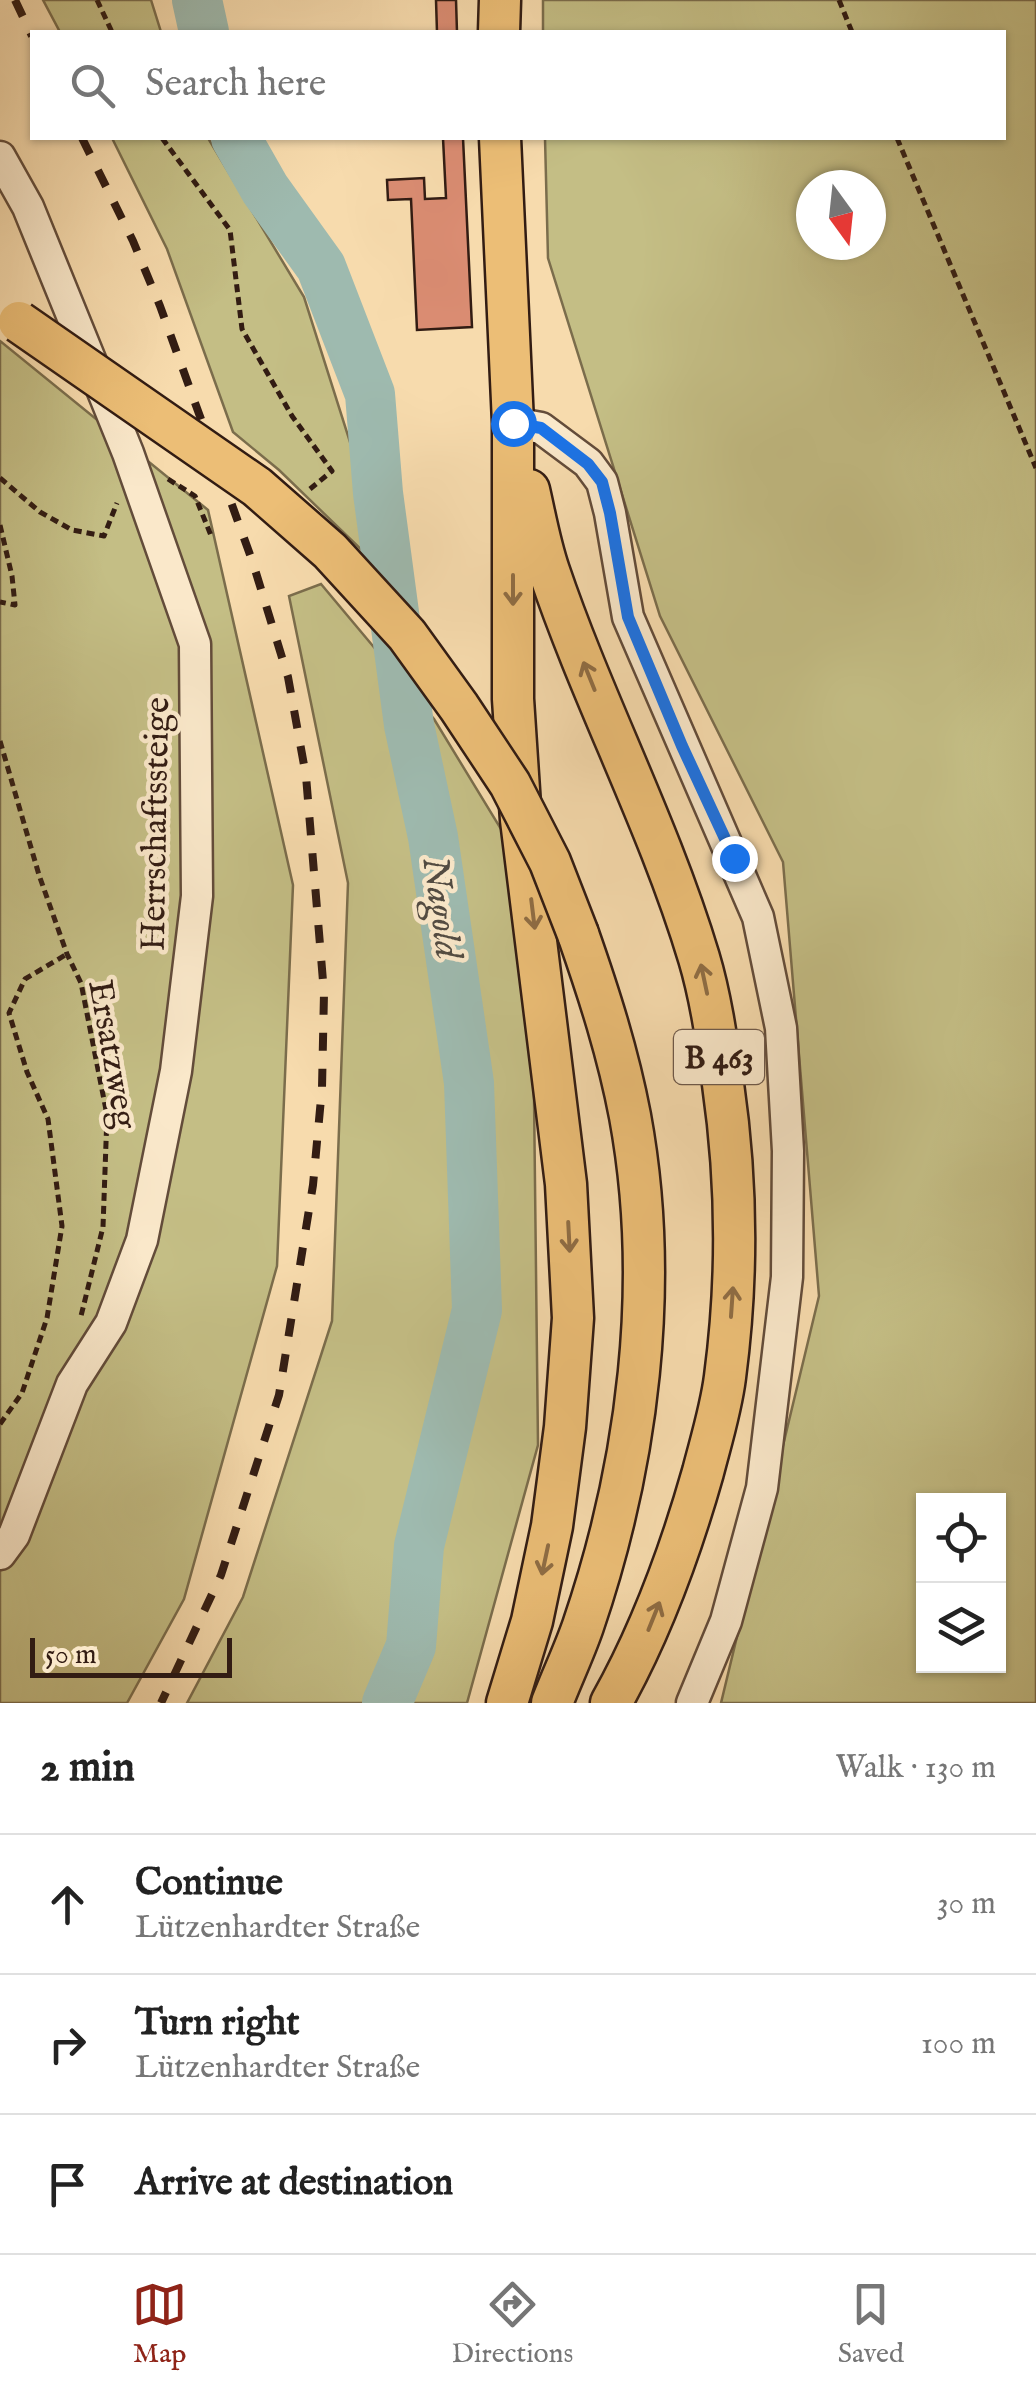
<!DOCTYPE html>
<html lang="en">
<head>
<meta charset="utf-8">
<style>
  :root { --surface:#fff; --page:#f6f6f6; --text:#222; --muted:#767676; --line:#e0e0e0; --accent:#8f2418 }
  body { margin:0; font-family:"IM FELL English",serif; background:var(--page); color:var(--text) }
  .controls { position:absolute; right:30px; bottom:30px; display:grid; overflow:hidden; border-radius:0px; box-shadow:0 2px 8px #0004 }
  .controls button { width:90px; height:90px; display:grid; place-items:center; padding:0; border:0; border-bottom:2px solid var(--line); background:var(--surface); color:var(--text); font:50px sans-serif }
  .compass { position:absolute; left:796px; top:170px; width:90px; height:90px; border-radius:50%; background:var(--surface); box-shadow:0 2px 8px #0004; rotate:165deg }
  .scale { position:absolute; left:30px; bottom:25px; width:202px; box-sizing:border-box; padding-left:10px; border:5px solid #321c13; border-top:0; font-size:28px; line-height:35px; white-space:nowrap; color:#321c13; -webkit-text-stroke:8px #fae8ca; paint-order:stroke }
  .stop { position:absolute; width:30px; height:30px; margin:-22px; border:8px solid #1a73e8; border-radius:50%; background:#fff }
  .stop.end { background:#1a73e8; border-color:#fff; box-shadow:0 2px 10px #0008 }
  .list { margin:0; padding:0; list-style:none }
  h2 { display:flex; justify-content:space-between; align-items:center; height:130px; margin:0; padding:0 40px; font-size:42px }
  h2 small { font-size:32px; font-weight:400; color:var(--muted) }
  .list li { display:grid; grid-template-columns:65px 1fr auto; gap:30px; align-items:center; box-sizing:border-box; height:140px; padding:0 40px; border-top:2px solid var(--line) }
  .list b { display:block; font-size:38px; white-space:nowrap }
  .list p { margin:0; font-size:32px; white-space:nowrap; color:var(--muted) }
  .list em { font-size:32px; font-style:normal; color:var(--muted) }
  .icon { flex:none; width:55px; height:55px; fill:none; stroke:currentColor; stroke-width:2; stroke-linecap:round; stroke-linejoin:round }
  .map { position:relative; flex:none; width:1036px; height:1703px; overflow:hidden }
  .search { position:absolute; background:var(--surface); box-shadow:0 2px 8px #0004; left:30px; right:30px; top:30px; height:110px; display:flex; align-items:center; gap:25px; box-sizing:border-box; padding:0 35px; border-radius:0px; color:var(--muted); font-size:38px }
  .sheet { height:550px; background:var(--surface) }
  nav { display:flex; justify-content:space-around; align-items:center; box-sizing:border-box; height:140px; border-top:2px solid var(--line); background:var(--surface); font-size:28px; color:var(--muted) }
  nav a { display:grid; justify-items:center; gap:5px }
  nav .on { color:var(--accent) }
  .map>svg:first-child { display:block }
  .green { fill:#c4be85; stroke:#7b6d4c; stroke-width:2.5; fill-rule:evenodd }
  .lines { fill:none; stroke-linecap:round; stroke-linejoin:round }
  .river { stroke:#9ebaaf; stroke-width:50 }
  .building { fill:#da8c72; stroke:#321c13; stroke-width:2.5 }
  .minor-casing { stroke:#634c3a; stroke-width:35 }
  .major-casing { stroke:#321c13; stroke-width:45 }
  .path { stroke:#321c13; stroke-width:5; stroke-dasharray:8 5; stroke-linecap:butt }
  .minor { stroke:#fae8ca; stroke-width:30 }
  .major { stroke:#ecbe76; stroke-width:40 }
  .rail { stroke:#321c13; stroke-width:8; stroke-dasharray:18 18; stroke-linecap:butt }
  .major-bridge-casing { stroke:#321c13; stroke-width:45; stroke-linecap:butt }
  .major-bridge { stroke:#ecbe76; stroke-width:40 }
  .oneway { stroke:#8f6d44 }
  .route { stroke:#1a73e8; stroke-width:12 }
  .labels { text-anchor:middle; stroke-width:9; stroke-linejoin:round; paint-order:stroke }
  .shield { fill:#fae8ca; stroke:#6e594a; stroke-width:2.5 }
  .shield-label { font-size:32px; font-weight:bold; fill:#321c13 }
  .street-label { font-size:35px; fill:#321c13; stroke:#fae8ca }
  .water-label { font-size:38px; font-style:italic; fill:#524b42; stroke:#fae8ca }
</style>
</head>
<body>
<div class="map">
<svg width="1036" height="1703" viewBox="0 0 1036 1703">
  <rect width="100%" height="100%" fill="#f7dbad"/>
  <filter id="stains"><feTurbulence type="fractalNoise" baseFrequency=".002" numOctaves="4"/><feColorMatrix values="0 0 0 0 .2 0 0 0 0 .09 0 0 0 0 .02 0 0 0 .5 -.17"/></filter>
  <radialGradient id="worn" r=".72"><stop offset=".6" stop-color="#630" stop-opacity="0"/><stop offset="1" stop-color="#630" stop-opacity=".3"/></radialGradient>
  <g class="green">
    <path d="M43 0H151L161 32H60Z"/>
    <path d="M543 0H1036V1703H721L819 1296 783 862 660 616 548 258 545 138H1004V32H543ZM811 185H871V245H811ZM924 1500H998V1666H924Z"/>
    <path d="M112 138H208L304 297 357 464 373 561 279 470 233 432 167 249Z"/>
    <path d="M0 341 208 510 293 885 277 1266 184 1599 127 1703H0Z"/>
    <path d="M321 584 434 719 521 862 534 1096 538 1445 467 1703H187L243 1597 332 1321 348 883 289 596Z"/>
  </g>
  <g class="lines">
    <g class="river">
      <path d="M197 0 204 32"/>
      <path d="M236 138 265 189 321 267 370 394 378 493 409 725 433 837 469 1083 477 1310 419 1546 411 1646 387 1703"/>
    </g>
  </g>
  <g class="building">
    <path d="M436 0H456L457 32H437Z"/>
    <path d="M443 138H463L472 327 417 330 411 199 388 200 387 180 424 178 425 199 446 198Z"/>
  </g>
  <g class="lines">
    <g class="minor-casing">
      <g id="minor">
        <path d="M0 157 28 207 128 453 195 644 196 772 197 896 176 1071 142 1240 111 1323 72 1384 14 1535 0 1554"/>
        <path d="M513 423 541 428 588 463 602 482 610 513 628 617 758 917 781 1028 788 1151 787 1277 762 1488 726 1621 692 1703"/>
      </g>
    </g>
    <g class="major-casing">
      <g id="major">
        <path d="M499 32 500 0"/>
        <path d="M500 138 513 423V699L521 820 566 1184 573 1318 565 1427 552 1526 532 1621 507 1703"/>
        <path d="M529 490C535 516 540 545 549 571 593 701 659 825 699 958 711 998 717 1042 723 1084 737 1181 738 1279 725 1377 721 1409 711 1441 703 1472 680 1553 652 1630 611 1703"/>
        <path d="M552 1703C562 1677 574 1652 583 1626 638 1465 661 1284 630 1116 618 1053 599 994 578 934"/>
      </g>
    </g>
    <g class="path">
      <path d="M97 0 112 32"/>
      <path d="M839 0 852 32"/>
      <path d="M162 138 230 230 242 329 292 416 332 471 310 489"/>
      <path d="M897 138 1036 468"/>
      <path d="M0 478 40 512 72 530 104 536 117 503"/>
      <path d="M168 479 195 496 212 538"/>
      <path d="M0 525 12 576 15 605 0 602"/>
      <path d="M0 741 39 875 67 954 81 983 107 1115 103 1227 81 1316"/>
      <path d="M0 1424 22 1393 47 1318 62 1226 48 1119 27 1072 9 1013 25 979 67 954"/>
    </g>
    <use href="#minor" class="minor"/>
    <use href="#major" class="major"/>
    <g class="rail">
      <path d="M15 0 32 36"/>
      <path d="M82 138 133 241 160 306 253 563 288 677 306 776 324 993 322 1088 313 1185 279 1395 221 1575 161 1703"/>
    </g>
    <g class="major-bridge-casing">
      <path id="major-bridge" d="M19 322 257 487 330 551 407 635 459 707 510 784 550 862 578 934"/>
    </g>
    <use href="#major-bridge" class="major-bridge"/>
  </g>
  <defs><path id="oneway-shaft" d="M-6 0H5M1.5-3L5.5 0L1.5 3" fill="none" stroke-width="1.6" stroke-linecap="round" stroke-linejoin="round" transform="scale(2.5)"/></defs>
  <g class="oneway">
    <use href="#oneway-shaft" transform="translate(513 590) rotate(90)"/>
    <use href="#oneway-shaft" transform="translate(589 676) rotate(-112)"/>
    <use href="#oneway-shaft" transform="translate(533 914) rotate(83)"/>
    <use href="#oneway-shaft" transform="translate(704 979) rotate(-102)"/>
    <use href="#oneway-shaft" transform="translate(569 1237) rotate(87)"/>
    <use href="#oneway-shaft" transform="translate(732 1302) rotate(-86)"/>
    <use href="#oneway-shaft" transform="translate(545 1560) rotate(102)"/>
    <use href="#oneway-shaft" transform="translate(654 1616) rotate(-68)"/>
  </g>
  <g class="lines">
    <path class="route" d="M513 423 541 428 588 464 602 482 610 513 628 617 682 746 734 858"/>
  </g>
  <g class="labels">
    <rect class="shield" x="674" y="1030" width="90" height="54" rx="8"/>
    <g class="shield-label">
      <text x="719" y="1068">B 463</text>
    </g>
    <g class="street-label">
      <text transform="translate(154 824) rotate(-89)" y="12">Herrschaftssteige</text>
      <text transform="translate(114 1054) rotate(80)" y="12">Ersatzweg</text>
    </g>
    <g class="water-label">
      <text transform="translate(443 907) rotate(82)" y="13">Nagold</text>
    </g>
  </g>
  <rect width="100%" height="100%" filter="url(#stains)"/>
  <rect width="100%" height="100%" fill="url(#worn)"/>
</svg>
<div class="controls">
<button><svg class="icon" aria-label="locate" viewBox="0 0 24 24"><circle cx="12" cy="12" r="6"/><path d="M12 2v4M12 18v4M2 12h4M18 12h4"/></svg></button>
<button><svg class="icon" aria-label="layers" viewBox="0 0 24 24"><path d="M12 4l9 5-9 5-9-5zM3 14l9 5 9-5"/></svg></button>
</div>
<svg class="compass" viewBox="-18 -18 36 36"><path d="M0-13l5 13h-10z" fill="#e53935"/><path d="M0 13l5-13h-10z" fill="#767676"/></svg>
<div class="scale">50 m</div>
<div class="stop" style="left:513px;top:423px"></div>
<div class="stop end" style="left:734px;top:858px"></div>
<div class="search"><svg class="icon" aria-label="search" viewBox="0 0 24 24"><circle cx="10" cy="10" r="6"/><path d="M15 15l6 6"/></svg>Search here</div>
</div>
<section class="sheet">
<h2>2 min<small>Walk · 130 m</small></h2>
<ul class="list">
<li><svg class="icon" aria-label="ahead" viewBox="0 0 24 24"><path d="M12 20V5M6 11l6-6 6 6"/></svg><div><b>Continue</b><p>Lützenhardter Straße</p></div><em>30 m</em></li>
<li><svg class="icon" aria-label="right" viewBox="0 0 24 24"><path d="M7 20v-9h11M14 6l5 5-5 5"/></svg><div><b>Turn right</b><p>Lützenhardter Straße</p></div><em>100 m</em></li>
<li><svg class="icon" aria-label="arrive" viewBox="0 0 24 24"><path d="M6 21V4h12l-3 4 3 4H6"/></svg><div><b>Arrive at destination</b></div></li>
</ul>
</section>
<nav>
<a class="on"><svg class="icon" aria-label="map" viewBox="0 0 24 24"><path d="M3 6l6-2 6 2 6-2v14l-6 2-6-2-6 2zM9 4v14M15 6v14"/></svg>Map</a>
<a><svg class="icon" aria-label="directions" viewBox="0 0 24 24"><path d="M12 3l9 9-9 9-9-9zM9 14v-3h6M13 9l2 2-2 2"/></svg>Directions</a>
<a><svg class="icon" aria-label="saved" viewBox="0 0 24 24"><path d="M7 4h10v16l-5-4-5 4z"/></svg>Saved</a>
</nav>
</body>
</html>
